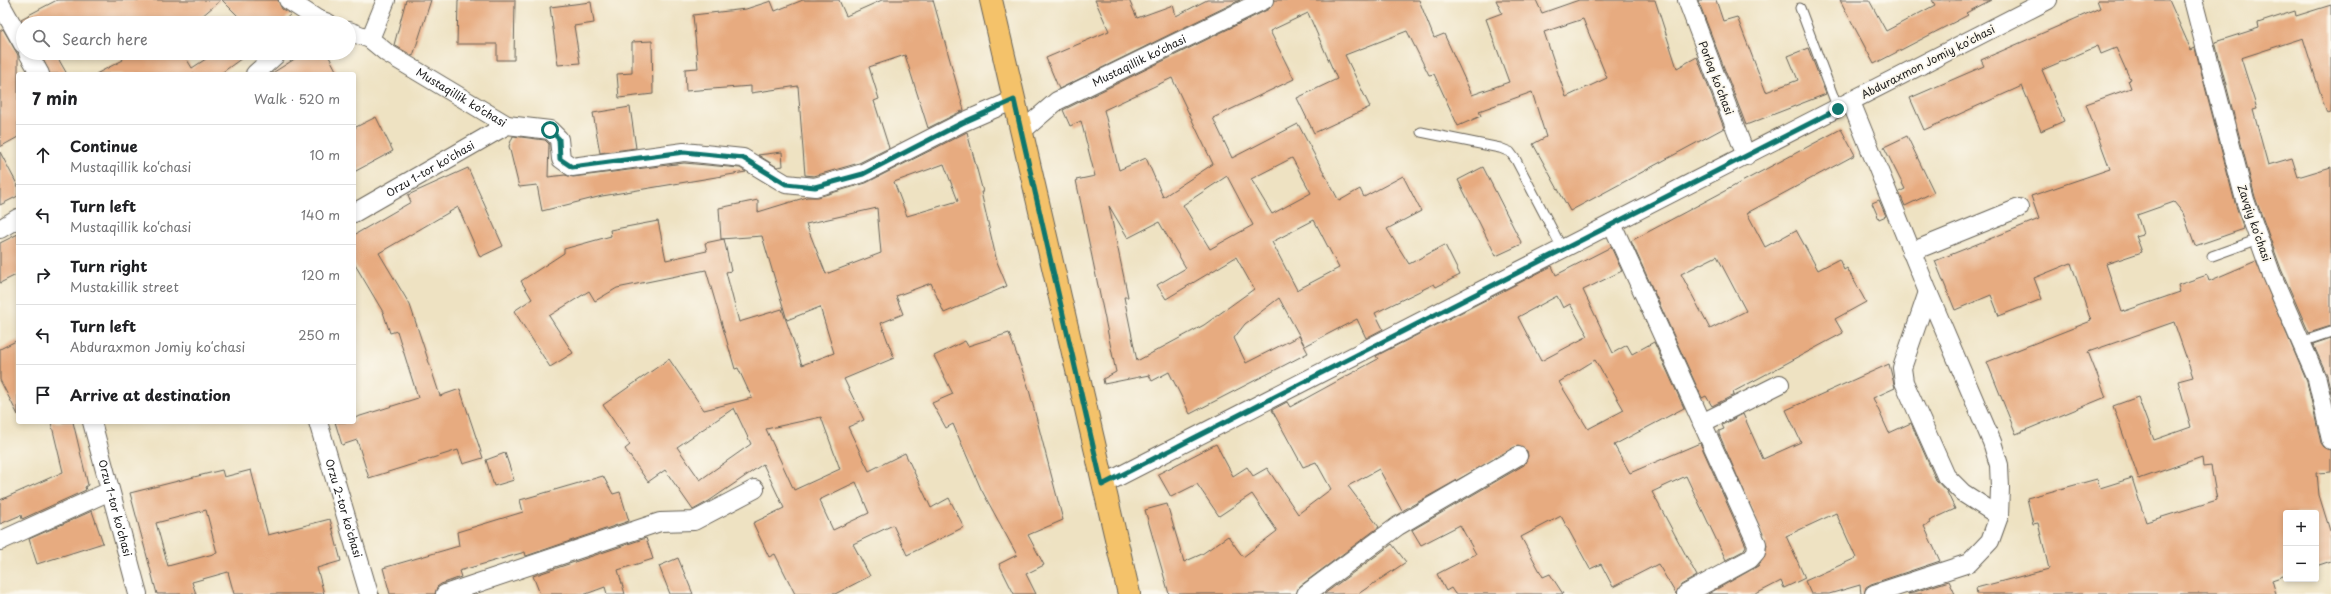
<!DOCTYPE html>
<html lang="en">
<head>
<meta charset="utf-8">
<style>
  :root { --surface:#fff; --page:#f2f2f2; --text:#202124; --muted:#757577; --line:#e0e0e0 }
  body { margin:0; font-family:"Playpen Sans",sans-serif; background:var(--page); color:var(--text) }
  .controls { position:absolute; right:12px; bottom:12px; display:grid; overflow:hidden; border-radius:4px; box-shadow:0 2px 6px #0003 }
  .controls button { width:36px; height:36px; display:grid; place-items:center; padding:0; border:0; border-bottom:1px solid var(--line); background:var(--surface); color:var(--text); font:20px sans-serif }
  .stop { position:absolute; width:12px; height:12px; margin:-9px; border:3px solid #0f766e; border-radius:50%; background:#fff }
  .stop.end { background:#0f766e; border-color:#fff; box-shadow:0 1px 4px #0008 }
  .list { margin:0; padding:0; list-style:none }
  h2 { display:flex; justify-content:space-between; align-items:center; height:52px; margin:0; padding:0 16px; font-size:17px }
  h2 small { font-size:13px; font-weight:400; color:var(--muted) }
  .list li { display:grid; grid-template-columns:26px 1fr auto; gap:12px; align-items:center; box-sizing:border-box; height:60px; padding:0 16px; border-top:1px solid var(--line) }
  .list b { display:block; font-size:15px; white-space:nowrap }
  .list p { margin:0; font-size:13px; white-space:nowrap; color:var(--muted) }
  .list em { font-size:13px; font-style:normal; color:var(--muted) }
  .icon { flex:none; width:22px; height:22px; fill:none; stroke:currentColor; stroke-width:2; stroke-linecap:round; stroke-linejoin:round }
  .map { position:relative; flex:none; width:2331px; height:594px; overflow:hidden }
  .search { position:absolute; background:var(--surface); box-shadow:0 2px 6px #0003; left:16px; top:16px; width:340px; height:44px; display:flex; align-items:center; gap:10px; box-sizing:border-box; padding:0 14px; border-radius:22px; color:var(--muted); font-size:15px }
  .panel { position:absolute; background:var(--surface); box-shadow:0 2px 6px #0003; left:16px; top:72px; width:340px; height:352px; border-radius:4px }
  .map>svg:first-child { display:block }
  .building { fill:#e7ab80; fill-rule:evenodd }
  .lines { fill:none; stroke-linecap:round; stroke-linejoin:round }
  .lane-casing { stroke:#666156; stroke-width:11 }
  .street-casing { stroke:#666156; stroke-width:20 }
  .primary-casing { stroke:#666156; stroke-width:24 }
  .lane { stroke:#fff; stroke-width:9 }
  .street { stroke:#fff; stroke-width:18 }
  .primary { stroke:#f4c26a; stroke-width:22 }
  .route { stroke:#0f766e; stroke-width:5 }
  .labels { text-anchor:middle; stroke-width:3.5; stroke-linejoin:round; paint-order:stroke }
  .street-label { font-size:11px; fill:#1c1c1c; stroke:#fbf7ec }
</style>
</head>
<body>
<div class="map">
<svg width="2331" height="594" viewBox="0 0 2331 594">
  <rect width="100%" height="100%" fill="#fbf7ec"/>
  <filter id="ink" filterUnits="userSpaceOnUse"><feTurbulence type="fractalNoise" baseFrequency=".025" numOctaves="2"/><feDisplacementMap in="SourceGraphic" scale="8" xChannelSelector="R" yChannelSelector="G"/><feConvolveMatrix kernelMatrix="1 2 1 2 8 2 1 2 1" color-interpolation-filters="sRGB"/></filter>
  <filter id="wash" filterUnits="userSpaceOnUse"><feTurbulence type="fractalNoise" baseFrequency=".012" numOctaves="4" result="noise"/><feDisplacementMap in="SourceGraphic" scale="16" xChannelSelector="R" yChannelSelector="G"/><feGaussianBlur stdDeviation="0.9" result="paint"/><feColorMatrix in="noise" values="0 0 0 0 0 0 0 0 0 0 0 0 0 0 0 0 0 1.4 0 .05"/><feComposite in="paint" operator="in"/></filter>
  <g filter="url(#wash)">
    <rect width="100%" height="100%" fill="#eee2c2"/>
    <g id="blocks">
      <g class="building">
        <path d="M57 0H221L194 23H23L21 19Z"/>
        <path d="M222 0H278L282 9 291 14 281 23H245Z"/>
        <path d="M406 0H431L413 56 394 45Z"/>
        <path d="M458 0H515L514 60H497V44H457Z"/>
        <path d="M803 0H839L846 16 882 0H933L964 110 928 128 905 55 869 67 879 99 874 101 889 148 859 163 814 176 805 175 798 86 751 93V86L686 91 685 69 698 68 693 15 746 9 771 1 775 11Z"/>
        <path d="M1095 0H1129L1137 18 1173 5 1176 16 1207 0H1240L1059 89 1046 58 1109 31Z"/>
        <path d="M1274 0H1419L1434 38 1444 34 1472 95 1509 82 1486 19 1502 13 1496 0H1536L1542 13 1579 0H1655L1677 68 1697 57 1724 128 1570 211 1533 144 1546 137 1532 92 1479 111 1481 116 1458 126 1434 74 1429 75 1407 31 1345 55 1370 107 1314 133 1297 98 1337 79 1308 13 1270 31 1294 79 1213 118 1232 158 1298 124 1339 201 1360 189 1364 197 1403 176 1421 211 1387 229 1409 264 1445 245 1460 275 1436 287 1434 284 1375 313 1383 329 1366 338 1357 319 1305 346 1279 298 1245 324 1234 338 1246 363 1299 336 1308 353 1190 414 1169 372 1152 381 1149 375 1104 384 1103 379 1116 372 1076 180 1095 176 1081 121 1070 126 1063 110 1269 9ZM1583 19 1607 78 1566 97 1544 32ZM1172 78 1213 164 1163 197 1146 158 1119 170 1104 110ZM1292 158 1311 193 1272 214 1251 179ZM1227 176 1253 225 1210 249 1183 205ZM1109 206 1128 238 1159 222 1186 268 1157 285 1166 299 1236 257 1254 289 1204 325 1137 361 1124 297H1128ZM1314 220 1339 268 1297 290 1272 242Z"/>
        <path d="M1698 0H1716L1723 21 1737 17 1766 92 1798 80 1788 56 1808 48 1826 94 1746 125Z"/>
        <path d="M1840 0H1869L1886 31 1935 5 1932 0H1991L1966 13 1968 15 1874 64Z"/>
        <path d="M2097 0H2169L2191 50 2195 48 2235 203 2244 229 2195 246 2183 213 2174 202 2137 215 2143 234 2136 236 2142 252 2106 264 2122 312 2180 292 2178 285 2207 275 2209 281 2256 261 2307 382 2321 443 2324 447 2331 450V472L2317 473 2319 495 2331 534V561L2316 566V513H2286V575L2272 580 2276 594H1977L1976 588 2049 569 2038 523 2033 524 2027 498 2097 479 2100 488 2132 478 2146 522 2217 500 2211 466 2203 467 2202 457 2139 479 2113 406 2138 397 2154 440 2191 427 2178 381 2193 377 2174 322 2088 352 2106 397 2016 434 1987 362 2091 321 2071 263 2034 278 2042 299 1999 316 1991 295 1955 310 1935 261 2039 219 2031 196 2110 169 2086 104 2131 88 2128 80 2130 79 2116 48 2101 54 2098 46 2042 70 2064 121 2041 131 2022 86 1924 130 1910 98 1984 66 1981 60 2100 8Z"/>
        <path d="M591 2 594 23 574 26 580 63 558 65 550 7Z"/>
        <path d="M2331 5V113L2327 114 2303 38 2241 58 2257 109 2253 110 2268 165 2292 158 2298 177 2331 167V326L2309 333 2281 269 2255 197 2215 42 2259 28 2258 23 2295 11 2296 16Z"/>
        <path d="M3 29 18 55V137L0 147V31Z"/>
        <path d="M652 41 653 94 619 98 617 74 632 73V42Z"/>
        <path d="M40 53H55L67 74H50Z"/>
        <path d="M119 53H183L192 68 215 53H249L220 74H96L123 60Z"/>
        <path d="M304 53H327L338 74H271Z"/>
        <path d="M630 107 636 148 600 153 593 113Z"/>
        <path d="M376 117 393 151 354 172V128Z"/>
        <path d="M1841 129 1855 155 1747 213 1765 247 1796 230 1818 270 1839 259 1844 270 1847 268 1866 302 1835 319 1843 333 1733 392 1734 395 1712 406 1706 396 1702 398 1631 241ZM1717 256 1746 311 1710 329 1681 274Z"/>
        <path d="M967 132 983 192H981L997 262 1007 286 944 313 931 283 896 296 903 314 881 323 894 358 844 379 864 420 848 427 869 471 905 453 931 508 949 498 964 527 907 555 893 525 853 544 870 576 835 594H795L775 554 769 557 753 523 784 508 763 464 709 501 693 510 665 470 648 482 625 449 630 445 603 405 669 359 704 410 752 398 738 368 735 369 706 270 617 288 595 301 589 291 549 316 573 353 550 367 514 311 532 299 521 281 564 253V249L611 236 610 230 658 221 666 260 707 251 705 243 724 239 731 271 726 272 739 322 782 309 802 365 834 353 820 307 787 320 762 236 721 239 719 208 758 200V212L807 197H818L866 183ZM944 164 958 201 907 216 894 182ZM877 208 881 253 826 274 806 224ZM734 408 751 444 700 480 677 447ZM821 417 840 469 794 490 766 429ZM856 482 869 513 833 530 819 500Z"/>
        <path d="M513 136 545 140 549 144 548 177 565 175 573 177 684 163 740 168 746 172 602 196 542 211 537 185 519 187 509 146Z"/>
        <path d="M1907 136 1934 192 1905 206 1899 192 1905 189 1884 147Z"/>
        <path d="M0 152 18 186V196L0 205Z"/>
        <path d="M782 152 783 166 777 167 758 155Z"/>
        <path d="M1483 167 1522 244 1496 256 1458 180Z"/>
        <path d="M468 168 503 246 480 257 458 207 379 253 410 305 440 396 460 389 483 458 463 464 458 450 369 478 357 440 342 445 335 422H354V418L418 398 397 331 390 333 383 312 354 263V235L411 202 408 195Z"/>
        <path d="M1879 200 1886 216 1879 219 1872 203Z"/>
        <path d="M18 234V274L0 283V243Z"/>
        <path d="M1611 247 1622 271 1583 290 1613 353 1627 345 1632 354 1654 342 1684 408 1614 445 1630 473 1700 443 1746 546 1743 551 1726 560 1686 476 1652 492 1697 576 1681 585 1676 594 1658 564 1613 587 1601 564 1590 569 1561 516 1521 537 1543 577 1550 574 1563 594H1455L1451 588 1446 591 1437 574 1476 554 1460 525 1421 545 1412 530 1524 465 1528 456 1527 451 1518 446 1402 511 1379 469 1348 486 1379 527 1300 586 1296 594H1169L1145 510 1167 504 1184 562 1202 554 1228 536 1243 557 1277 531 1252 494 1219 516 1197 484 1171 497 1158 474 1216 444 1233 476 1247 467 1253 476 1267 468 1298 514 1331 489 1316 462 1303 467 1272 410 1287 402 1290 407 1378 359 1376 356 1552 266 1556 275ZM1557 296 1563 308 1570 304 1588 336 1541 361 1518 317ZM1595 360 1624 410 1588 429 1559 382Z"/>
        <path d="M1009 333 1028 386 1063 520 1028 535 1044 565 1026 574 1036 594H1014L999 564 1017 555 981 489 953 424 946 428 932 403 953 394 934 356 965 341 968 346Z"/>
        <path d="M2331 338V393L2327 375 2313 344Z"/>
        <path d="M18 340V415L0 380V349Z"/>
        <path d="M1889 364 1895 388 1873 398 1889 433 1911 423 1936 480 1947 492 1955 509 1929 521 1930 523 1924 526 1940 561 1871 584 1866 587 1864 594H1861L1860 585 1829 594H1811L1805 581 1856 558 1836 513 1786 536 1805 578 1784 588 1781 581 1756 594H1708L1758 566 1764 558 1767 545 1719 434V431L1724 429 1722 425 1743 414 1763 459 1801 442 1786 410Z"/>
        <path d="M51 422H73L88 485 85 487 86 490 22 519 21 515 0 524V500L63 472Z"/>
        <path d="M505 453 514 480 494 486 486 460Z"/>
        <path d="M222 470 224 477 251 470 268 535 330 519 341 561 317 568 324 594H234L228 572 192 582 196 594H157L130 493ZM206 510 217 553 168 566 156 523Z"/>
        <path d="M603 476 613 494 620 492 629 521 526 556 525 552 459 571 461 577 441 584 437 587 435 594H390L383 568 459 546 457 532 523 512 520 500Z"/>
        <path d="M92 511 103 543 37 564 29 539Z"/>
        <path d="M646 538 653 559 618 570 625 594H607L605 587 586 594H540L533 576Z"/>
        <path d="M1392 544 1406 562 1358 594H1324Z"/>
        <path d="M678 558 693 594H670L659 566Z"/>
        <path d="M1949 581 1955 594H1908Z"/>
      </g>
    </g>
  </g>
  <g filter="url(#ink)">
    <use href="#blocks" fill-opacity="0" stroke="#666156" stroke-width="1"/>
    <g class="lines">
      <g class="lane-casing">
        <g id="lane">
          <path d="M1800 8 1838 109"/>
          <path d="M1421 132 1500 148 1510 152 1516 160 1563 250"/>
          <path d="M2212 256 2259 239"/>
          <path d="M2301 342 2331 332"/>
        </g>
      </g>
      <g class="street-casing">
        <g id="street">
          <path d="M288 0 317 19 328 23"/>
          <path d="M1687 0 1746 156"/>
          <path d="M2193 0 2245 200 2271 273 2317 379 2331 440"/>
          <path d="M0 3 23 44"/>
          <path id="s1" d="M349 31 370 39 387 53 507 125 550 130 559 139 561 159 572 167 684 152 743 158 786 184 815 187 863 173 961 123 1014 100"/>
          <path d="M370 39 386 0"/>
          <path d="M28 53 40 74"/>
          <path d="M255 74 278 53"/>
          <path d="M1851 102 1928 292 1992 442 1999 465 2000 488 1999 516 1990 541 1969 563 1874 594"/>
          <path id="s2" d="M1021 132 1057 101 1264 0"/>
          <path id="s3" d="M354 213 507 125"/>
          <path d="M1612 224 1757 544 1756 552 1750 559 1686 594"/>
          <path d="M0 229 18 218"/>
          <path d="M1911 252 2019 208"/>
          <path d="M1928 292 1902 368 1904 382 1946 476 1963 493 1999 516"/>
          <path id="s4" d="M92 422 138 594"/>
          <path id="s5" d="M318 422 369 594"/>
          <path d="M1702 423 1780 384"/>
          <path d="M1102 485 2048 0"/>
          <path d="M0 541 110 491"/>
          <path d="M445 594 660 522 694 521 755 489"/>
          <path d="M1306 594 1398 526 1518 456"/>
        </g>
      </g>
      <g class="primary-casing">
        <path id="primary" d="M991 0 1129 594"/>
      </g>
      <use href="#lane" class="lane"/>
      <use href="#street" class="street"/>
      <use href="#primary" class="primary"/>
    </g>
  </g>
  <g class="lines" filter="url(#ink)">
    <path class="route" d="M550 130 559 139 560 159 572 167 684 152 743 158 786 184 815 187 863 174 962 123 1014 100 1102 485 1838 109"/>
  </g>
  <g class="labels">
    <g class="street-label">
      <text dy="4" stroke="none"><textPath href="#s2" startOffset="139">Mustaqillik ko‘chasi</textPath></text>
      <text transform="translate(1928 62) rotate(-27)" y="4">Abduraxmon Jomiy koʻchasi</text>
      <text transform="translate(1716 78) rotate(69)" y="4">Porloq koʻchasi</text>
      <text dy="4" stroke="none"><textPath href="#s1" startOffset="131">Mustaqillik ko‘chasi</textPath></text>
      <text dy="4" stroke="none"><textPath href="#s3" startOffset="88">Orzu 1-tor ko'chasi</textPath></text>
      <text transform="translate(2254 223) rotate(71)" y="4">Zavqiy koʻchasi</text>
      <text dy="4" stroke="none"><textPath href="#s4" startOffset="89">Orzu 1-tor ko'chasi</textPath></text>
      <text dy="4" stroke="none"><textPath href="#s5" startOffset="90">Orzu 2-tor ko'chasi</textPath></text>
    </g>
  </g>
</svg>
<div class="controls">
<button>+</button>
<button>−</button>
</div>
<div class="stop" style="left:550px;top:130px"></div>
<div class="stop end" style="left:1838px;top:109px"></div>
<div class="search"><svg class="icon" aria-label="search" viewBox="0 0 24 24"><circle cx="10" cy="10" r="6"/><path d="M15 15l6 6"/></svg>Search here</div>
<section class="panel">
<h2>7 min<small>Walk · 520 m</small></h2>
<ul class="list">
<li><svg class="icon" aria-label="ahead" viewBox="0 0 24 24"><path d="M12 20V5M6 11l6-6 6 6"/></svg><div><b>Continue</b><p>Mustaqillik ko‘chasi</p></div><em>10 m</em></li>
<li><svg class="icon" aria-label="left" viewBox="0 0 24 24"><path d="M17 20v-9H6M10 6l-5 5 5 5"/></svg><div><b>Turn left</b><p>Mustaqillik ko‘chasi</p></div><em>140 m</em></li>
<li><svg class="icon" aria-label="right" viewBox="0 0 24 24"><path d="M7 20v-9h11M14 6l5 5-5 5"/></svg><div><b>Turn right</b><p>Mustakillik street</p></div><em>120 m</em></li>
<li><svg class="icon" aria-label="left" viewBox="0 0 24 24"><path d="M17 20v-9H6M10 6l-5 5 5 5"/></svg><div><b>Turn left</b><p>Abduraxmon Jomiy koʻchasi</p></div><em>250 m</em></li>
<li><svg class="icon" aria-label="arrive" viewBox="0 0 24 24"><path d="M6 21V4h12l-3 4 3 4H6"/></svg><div><b>Arrive at destination</b></div></li>
</ul>
</section>
</div>
</body>
</html>
